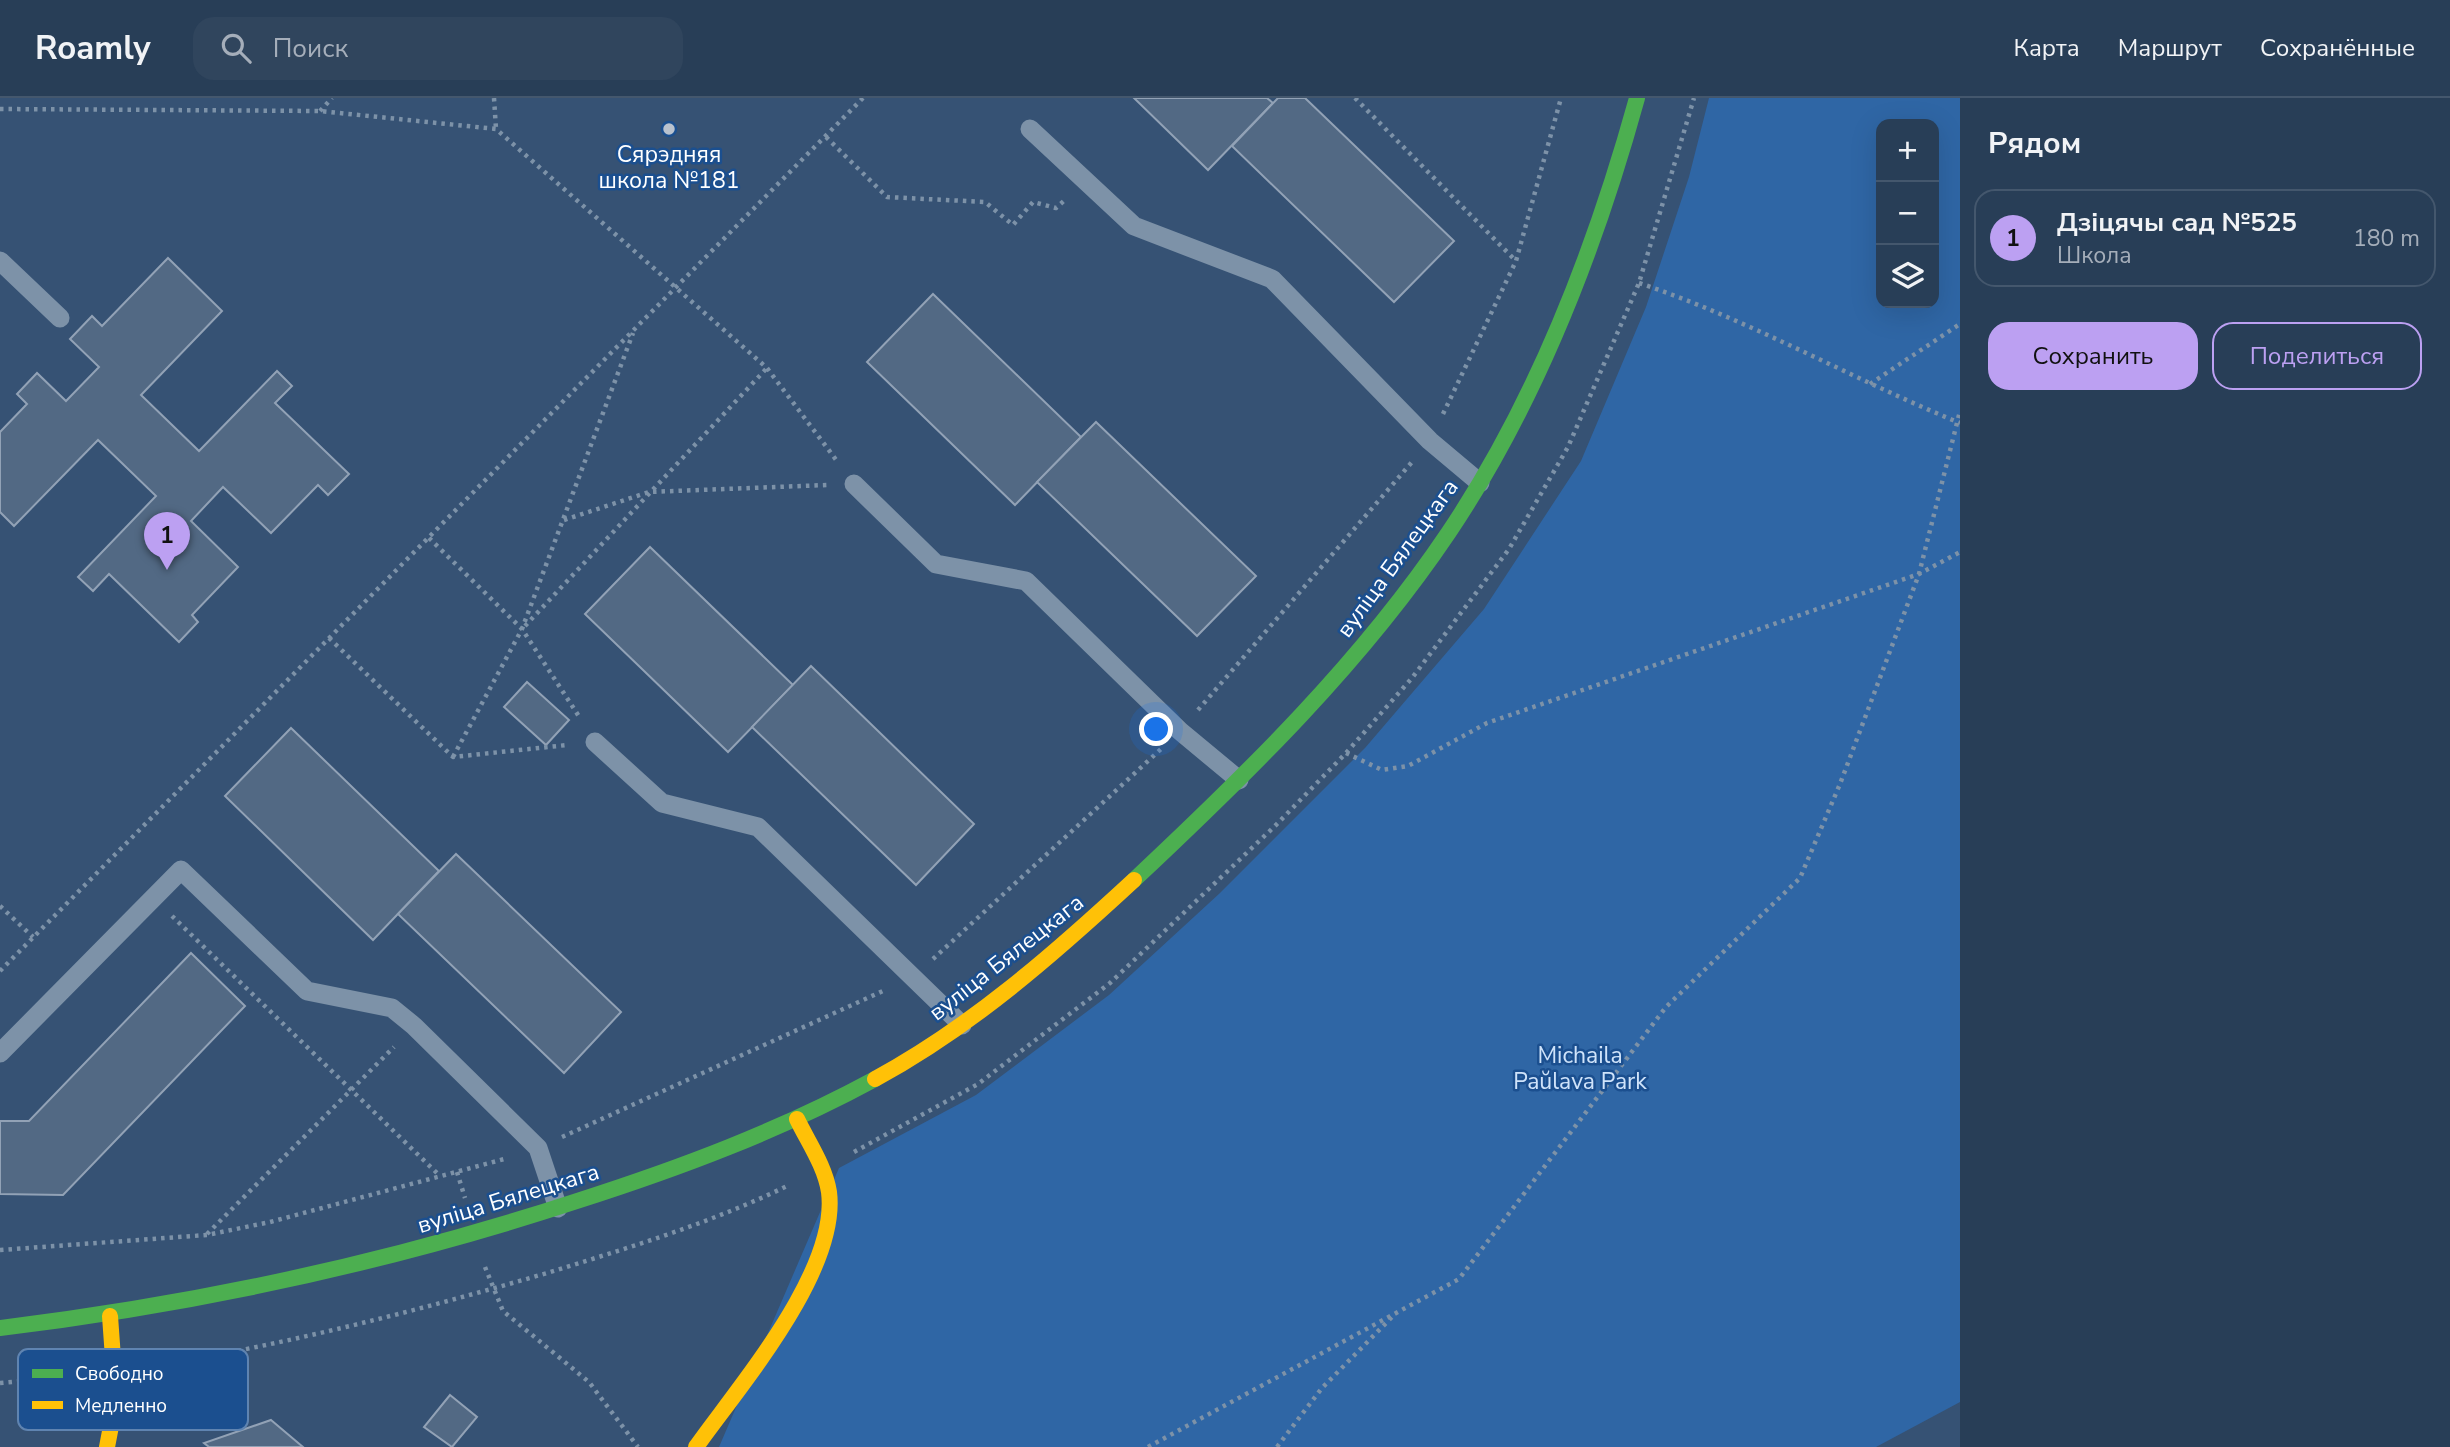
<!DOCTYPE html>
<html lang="ru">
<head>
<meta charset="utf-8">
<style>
  :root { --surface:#283e57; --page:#30455d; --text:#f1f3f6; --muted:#a5aeba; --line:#44576d; --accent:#bca0f2 }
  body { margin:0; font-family:"Nunito Sans",sans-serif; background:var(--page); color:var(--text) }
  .controls { position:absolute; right:21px; top:21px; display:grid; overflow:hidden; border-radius:14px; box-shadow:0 7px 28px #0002 }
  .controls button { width:63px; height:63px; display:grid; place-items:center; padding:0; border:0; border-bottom:2px solid var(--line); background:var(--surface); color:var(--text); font:35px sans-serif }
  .you { position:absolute; left:1157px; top:632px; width:24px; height:24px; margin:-18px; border:5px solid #fff; border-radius:50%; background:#1a73e8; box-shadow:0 0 0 10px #1a73e833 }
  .badge { display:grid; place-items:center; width:46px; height:46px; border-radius:50%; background:var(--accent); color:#111; font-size:23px; font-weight:700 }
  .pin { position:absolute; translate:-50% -58px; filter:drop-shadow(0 2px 4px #0008) }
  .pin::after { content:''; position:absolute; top:37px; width:24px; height:21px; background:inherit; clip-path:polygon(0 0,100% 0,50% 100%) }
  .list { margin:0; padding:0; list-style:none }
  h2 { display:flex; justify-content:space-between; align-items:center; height:91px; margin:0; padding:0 28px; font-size:30px }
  h2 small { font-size:23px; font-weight:400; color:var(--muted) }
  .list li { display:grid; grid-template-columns:46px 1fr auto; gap:21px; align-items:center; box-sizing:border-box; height:98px; margin:0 14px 14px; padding:0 14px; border:2px solid var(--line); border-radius:21px }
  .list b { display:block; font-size:26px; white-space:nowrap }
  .list p { margin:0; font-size:23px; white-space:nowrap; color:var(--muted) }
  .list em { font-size:23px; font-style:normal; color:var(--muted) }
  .actions { display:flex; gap:14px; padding:21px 28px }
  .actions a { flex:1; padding:16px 0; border:2px solid var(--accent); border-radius:21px; text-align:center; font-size:24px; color:var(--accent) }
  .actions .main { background:var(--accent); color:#111 }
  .icon { flex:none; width:38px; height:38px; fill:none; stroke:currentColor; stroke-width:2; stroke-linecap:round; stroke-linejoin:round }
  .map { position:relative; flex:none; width:1960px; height:1349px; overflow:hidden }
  header { display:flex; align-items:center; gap:42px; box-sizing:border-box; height:98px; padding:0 35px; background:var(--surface); border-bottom:2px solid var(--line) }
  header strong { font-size:33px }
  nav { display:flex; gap:38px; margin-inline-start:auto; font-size:24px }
  .search { width:490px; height:63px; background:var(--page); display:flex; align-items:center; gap:18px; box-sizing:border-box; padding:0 24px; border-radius:21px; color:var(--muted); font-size:26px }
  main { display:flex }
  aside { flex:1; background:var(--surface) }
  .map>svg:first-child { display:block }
  .green { fill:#2f66a5; fill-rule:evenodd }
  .building { fill:#526984; stroke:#92a2b6; stroke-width:2 }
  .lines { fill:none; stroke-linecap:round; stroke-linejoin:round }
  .path { stroke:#7d92a8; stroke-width:4.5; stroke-dasharray:3.5 5; stroke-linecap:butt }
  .lane { stroke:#7d92a8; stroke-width:19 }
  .fast { stroke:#4caf50; stroke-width:16 }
  .slow { stroke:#ffc107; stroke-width:16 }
  .poi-dot { fill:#b9c2ce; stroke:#1b4f8f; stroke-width:2.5 }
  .labels { text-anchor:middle; stroke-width:5; stroke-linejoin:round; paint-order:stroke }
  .poi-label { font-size:23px; fill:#fff; stroke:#1b4f8f }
  .street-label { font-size:23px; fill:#fff; stroke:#1b4f8f }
  .park-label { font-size:23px; fill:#cfe3fa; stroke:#1b4f8f }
  .key { fill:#1b4f8f; stroke:#5f84b1; stroke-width:2 }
  .key-label { font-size:19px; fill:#fff }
</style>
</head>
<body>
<header>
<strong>Roamly</strong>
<div class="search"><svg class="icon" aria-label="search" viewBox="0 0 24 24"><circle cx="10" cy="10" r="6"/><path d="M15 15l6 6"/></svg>Поиск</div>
<nav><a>Карта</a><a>Маршрут</a><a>Сохранённые</a></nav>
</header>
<main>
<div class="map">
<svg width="1960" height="1349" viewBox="0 0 1960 1349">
  <rect width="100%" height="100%" fill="#365274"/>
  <path class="green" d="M1709 0H1960V1304L1876 1349H719L839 1070 976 997 1109 897 1220 795 1365 650 1484 511 1581 363 1646 209 1689 79ZM1881 26H1934V205H1881Z"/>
  <g class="building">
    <path d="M1134 0H1267L1273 5 1208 72Z"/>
    <path d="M1278 0H1305L1454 143 1394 204 1232 48Z"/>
    <path d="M168 160 222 213 141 297 199 353 277 273 292 288 275 305 349 376 328 397 318 387 271 435 223 389 191 423 238 469 192 517 198 524 179 544 109 476 93 493 78 479 156 398 98 342 14 428 0 414V334L27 306 17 296 37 275 66 303 99 269 70 241 92 218 102 228Z"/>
    <path d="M933 196 1081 339 1015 407 867 264Z"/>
    <path d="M1096 324 1256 478 1197 538 1037 384Z"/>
    <path d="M650 449 793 587 728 654 585 516Z"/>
    <path d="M811 568 974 726 916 787 752 629Z"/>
    <path d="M527 584 569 622 546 647 504 609Z"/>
    <path d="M291 630 439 773 373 842 225 698Z"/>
    <path d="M456 756 621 914 564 975 398 816Z"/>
    <path d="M191 855 245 908 63 1097 0 1096V1023H29Z"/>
    <path d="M450 1297 477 1319 452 1349 424 1329Z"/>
    <path d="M271 1322 303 1349H209L204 1345Z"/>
  </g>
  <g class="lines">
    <g class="path">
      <path d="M494 0 496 31"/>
      <path d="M1355 0 1516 163"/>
      <path d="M0 11 320 13 496 31 767 270 837 363"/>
      <path d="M320 13 332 0"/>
      <path d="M826 39 887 99 985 104 1013 127 1033 104 1056 110 1066 101"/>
      <path d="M1639 185C1750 222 1852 281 1960 325"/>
      <path d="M1870 286 1960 226"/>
      <path d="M1443 316 1516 163 1561 0"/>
      <path d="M564 422 649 394 827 387"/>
      <path d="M429 440 522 531 580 620"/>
      <path d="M525 528 767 270"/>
      <path d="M329 540 453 659 567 647"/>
      <path d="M1198 612 1412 364"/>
      <path d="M1346 655 1382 672 1408 668 1487 625 1919 476 1960 454"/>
      <path d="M453 659 522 531 633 235"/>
      <path d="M0 808 33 839"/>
      <path d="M172 818 440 1078"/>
      <path d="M933 861 1161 651"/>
      <path d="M0 873 863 0"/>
      <path d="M562 1039 885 892"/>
      <path d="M854 1054 978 986 1110 885 1276 727 1346 655 1412 580 1509 451 1568 349 1639 185 1694 0"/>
      <path d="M457 1074 465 1100"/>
      <path d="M207 1136 394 949"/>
      <path d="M0 1152 207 1137 270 1124 508 1060"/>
      <path d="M485 1169 503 1213 589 1284 638 1349"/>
      <path d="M154 1268C288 1246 417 1213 547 1175 628 1150 711 1125 787 1088"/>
      <path d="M0 1285 79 1278"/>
      <path d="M1148 1349 1459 1181 1666 909 1800 780 1840 686 1919 476 1960 313"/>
      <path d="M1277 1349 1322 1290 1392 1219"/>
    </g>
    <g class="lane">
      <path d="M1030 31 1134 128 1272 181 1430 343 1480 385"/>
      <path d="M0 163 60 220"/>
      <path d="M854 386 936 466 1026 483 1180 633 1239 682"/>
      <path d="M595 644 662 705 758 729 962 927"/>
      <path d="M0 955 181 772 307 893 392 910 414 928 538 1050 558 1110"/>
    </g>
    <g class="fast">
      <path d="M1134 782C1248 675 1361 565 1449 434 1537 303 1595 152 1637 0"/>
      <path d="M0 1230C197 1206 388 1165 577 1103 680 1070 779 1033 875 981"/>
    </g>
    <g class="slow">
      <path d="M875 981C971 929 1054 856 1134 782"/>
      <path d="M107 1349 116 1302 110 1218"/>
      <path d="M696 1349C740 1287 839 1173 829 1094 825 1068 808 1044 797 1021"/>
    </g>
  </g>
  <circle class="poi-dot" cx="669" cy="31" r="7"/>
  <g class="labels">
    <g class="poi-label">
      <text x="669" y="64">Сярэдняя<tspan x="669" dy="26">школа №181</tspan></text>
    </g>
    <g class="street-label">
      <text transform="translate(1397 460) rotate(-54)" y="8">вуліца Бялецкага</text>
      <text transform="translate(1006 859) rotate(-38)" y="8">вуліца Бялецкага</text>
      <text transform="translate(508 1100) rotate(-17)" y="8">вуліца Бялецкага</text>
    </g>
    <g class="park-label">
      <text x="1580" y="965">Michaila<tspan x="1580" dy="26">Paŭlava Park</tspan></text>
    </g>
  </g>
  <rect x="18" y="1251" width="230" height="81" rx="10" class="key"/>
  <rect x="32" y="1271" width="31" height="9" fill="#4caf50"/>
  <rect x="32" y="1303" width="31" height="8" fill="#ffc107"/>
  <g class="key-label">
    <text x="75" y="1282">Свободно</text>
    <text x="75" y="1314">Медленно</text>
  </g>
</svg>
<div class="controls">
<button>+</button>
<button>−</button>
<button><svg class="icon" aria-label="layers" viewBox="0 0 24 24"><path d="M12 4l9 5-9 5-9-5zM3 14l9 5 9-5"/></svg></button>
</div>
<div class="you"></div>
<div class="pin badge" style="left:167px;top:472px">1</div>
</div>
<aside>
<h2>Рядом<small></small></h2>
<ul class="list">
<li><span class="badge">1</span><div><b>Дзіцячы сад №525</b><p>Школа</p></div><em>180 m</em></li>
</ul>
<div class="actions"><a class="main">Сохранить</a><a>Поделиться</a></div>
</aside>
</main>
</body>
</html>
